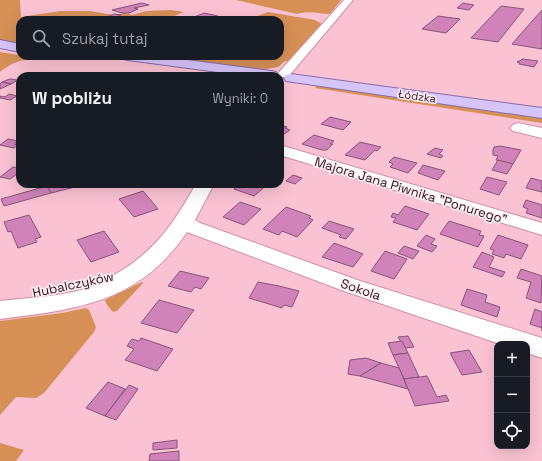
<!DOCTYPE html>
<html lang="pl">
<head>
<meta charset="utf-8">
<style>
  :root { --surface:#171b24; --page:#242831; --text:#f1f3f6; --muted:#9ea1a6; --line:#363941 }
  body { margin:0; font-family:"Space Grotesk",sans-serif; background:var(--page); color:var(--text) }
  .controls { position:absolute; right:12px; bottom:12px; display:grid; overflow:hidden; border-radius:8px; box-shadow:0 4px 16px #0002 }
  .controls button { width:36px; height:36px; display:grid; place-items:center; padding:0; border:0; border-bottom:1px solid var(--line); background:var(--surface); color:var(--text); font:20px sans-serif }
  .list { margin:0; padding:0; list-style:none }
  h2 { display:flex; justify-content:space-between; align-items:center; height:52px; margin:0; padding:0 16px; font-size:17px }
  h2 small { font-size:13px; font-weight:400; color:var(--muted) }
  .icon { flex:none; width:22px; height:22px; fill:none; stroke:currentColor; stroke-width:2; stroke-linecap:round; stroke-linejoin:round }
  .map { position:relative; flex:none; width:542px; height:461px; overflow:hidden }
  .search { position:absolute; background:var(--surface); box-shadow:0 4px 16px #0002; left:16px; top:16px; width:268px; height:44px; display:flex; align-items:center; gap:10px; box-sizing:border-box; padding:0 14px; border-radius:12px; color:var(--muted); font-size:15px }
  .panel { position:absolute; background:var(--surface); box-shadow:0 4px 16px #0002; left:16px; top:72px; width:268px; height:116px; border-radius:12px }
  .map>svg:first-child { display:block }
  .green { fill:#d69056 }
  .building { fill:#d083b8; stroke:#885578 }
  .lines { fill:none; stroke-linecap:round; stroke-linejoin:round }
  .street-casing { stroke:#d190a4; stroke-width:2 }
  .primary-casing { stroke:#896da9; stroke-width:2 }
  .street { fill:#fff; fill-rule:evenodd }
  .primary { fill:#d7c5fa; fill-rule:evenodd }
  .labels { text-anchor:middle; stroke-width:3; stroke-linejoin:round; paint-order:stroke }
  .far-street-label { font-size:11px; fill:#281019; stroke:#fff0f4 }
  .street-label { font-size:13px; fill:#281019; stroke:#fff0f4 }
</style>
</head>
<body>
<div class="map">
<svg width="542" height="461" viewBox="0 0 542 461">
  <rect width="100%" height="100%" fill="#fac2d2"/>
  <g class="green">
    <path d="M0 0H20L21 17 61 11H90L113 15 125 13 132 15 147 11 171 10 184 12 167 19V20H20V45L0 41Z"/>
    <path d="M236 0H341L330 14C320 14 307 10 297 14Z"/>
    <path d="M268 12 315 20 322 24 289 61H285L278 67 266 69 247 68 155 56H280V20H248Z"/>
    <path d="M0 52 36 58 33 60C19 59 11 64 0 72Z"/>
    <path d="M317 85 542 117V123L315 88Z"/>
    <path d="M142 282 143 283 117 311 113 312 107 305 105 300Z"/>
    <path d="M86 308 89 310 96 327 94 332 44 393 36 398 16 397 0 415V321L62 313Z"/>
    <path d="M0 443 24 450 16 461H0Z"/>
  </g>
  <g class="building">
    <path d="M142 3 149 5 134 8 138 9 129 13H122L112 10Z"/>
    <path d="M463 3 474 5 469 10 457 8Z"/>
    <path d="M501 6 524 9 498 42 471 38Z"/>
    <path d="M542 10V49L512 44Z"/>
    <path d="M204 13 218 16 215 17 227 19 187 20Z"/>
    <path d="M114 14 121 15 110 19 104 18Z"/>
    <path d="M438 16 460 19 446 33 422 29Z"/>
    <path d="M522 59 538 61 534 67 519 64 520 63 517 62 518 61H520Z"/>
    <path d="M10 79 18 80 11 84 2 82Z"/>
    <path d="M2 82 11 84 0 89V84Z"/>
    <path d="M9 94 17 96 10 100 0 98V96L5 97Z"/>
    <path d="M330 117 351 122 343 130 321 124Z"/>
    <path d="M281 125 287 127 285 128 290 130 280 137Z"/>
    <path d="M314 135 334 141 330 144H333L327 150H322L302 144Z"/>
    <path d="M8 139 18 141 14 144 18 145 14 148 0 145Z"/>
    <path d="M360 142 381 147 377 151 375 150 365 160 345 155Z"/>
    <path d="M500 146 521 150 513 164 496 160 498 156 493 155V150L494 147Z"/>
    <path d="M435 148 443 150 439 154 443 156 441 158 427 154Z"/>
    <path d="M394 157 417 163 408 173 390 167 393 164 389 162Z"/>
    <path d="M498 160 513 164 507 174 492 170Z"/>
    <path d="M423 165 445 171 438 180 418 173Z"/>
    <path d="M13 167 20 168V172L10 179 0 177Z"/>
    <path d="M293 175 302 178 295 184 286 181Z"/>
    <path d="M487 177 507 182 499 195 480 189Z"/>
    <path d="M531 178 542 181V192L526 188Z"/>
    <path d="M45 184H73L75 187 51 193Z"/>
    <path d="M239 184H265L267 185 254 196 234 189Z"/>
    <path d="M47 186 51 193 4 206 1 199Z"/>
    <path d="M143 191 158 209 134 217 119 199Z"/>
    <path d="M526 200 542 205V218L526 213 528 209 523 207Z"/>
    <path d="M240 202 261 209 244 225 223 217Z"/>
    <path d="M405 206 429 214 417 230 393 222 396 218 391 217 393 213 398 215Z"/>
    <path d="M286 207 311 216 309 218 313 220 297 237 282 231 279 235 263 229Z"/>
    <path d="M29 215 41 237 35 239 37 242 18 248 11 231 8 232 4 222Z"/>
    <path d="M329 221 354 229 346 239 339 237 341 235 322 228Z"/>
    <path d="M449 221 481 231 479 235 484 236 478 247 440 234Z"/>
    <path d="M104 231 119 252 91 262 77 240Z"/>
    <path d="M426 235 435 239 431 244 437 246 432 252 417 246Z"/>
    <path d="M498 235 528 245 521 259 506 254 504 258 492 254 494 250 490 249Z"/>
    <path d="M334 243 353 250 363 254 353 267 322 257Z"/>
    <path d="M404 246 419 251 413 259 398 253Z"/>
    <path d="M385 251 407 259 394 279 371 271Z"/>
    <path d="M482 252 494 257 489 267 505 272 502 277 473 267Z"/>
    <path d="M521 269 542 276 541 303 526 298 531 282 517 278Z"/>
    <path d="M180 271 209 278 201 289 195 287 191 292 168 286Z"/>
    <path d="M258 282 279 286 299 291 292 307 284 305 282 308 249 298Z"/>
    <path d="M467 289 487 295 485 302 500 307 497 317 461 305Z"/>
    <path d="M159 300 194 310 177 333 141 323Z"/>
    <path d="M535 309 542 312V331V328L530 324Z"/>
    <path d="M408 336 414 347 405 348 398 337Z"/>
    <path d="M141 338 173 349 157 371 125 360 134 349 127 346 132 339 139 341Z"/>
    <path d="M402 341 408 353 393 355 388 343Z"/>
    <path d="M469 350 482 372 462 375 450 353Z"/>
    <path d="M408 353 419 377 404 379 393 355Z"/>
    <path d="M366 358 381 363 360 376 348 374 350 360Z"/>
    <path d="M381 363 399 368 408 389 360 376Z"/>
    <path d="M427 376 437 397 446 395 449 401 415 406 404 379Z"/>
    <path d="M108 382 125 389 105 416 86 408Z"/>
    <path d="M129 385 138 389 116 420 105 416Z"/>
    <path d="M177 440V448L153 450V443Z"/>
    <path d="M179 451V461H149L150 454Z"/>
  </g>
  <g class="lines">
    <g class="street-casing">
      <g id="street">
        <path d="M344 0H353L288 77H280L278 74 280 71Z"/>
        <path d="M518 123 542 128V138L513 131 510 128 513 125Z"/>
        <path d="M280 145 542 223V235L280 155Z"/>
        <path d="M196 184H214L195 220 200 223 360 281 542 338V358L527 353V344H500L344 291 187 232C139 303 78 309 0 319V301C27 298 55 297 81 290 93 287 104 281 114 275 155 252 174 223 196 184Z"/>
      </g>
    </g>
    <g class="primary-casing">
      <g id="primary">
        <path d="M0 40 20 44V52L0 48Z"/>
        <path d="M122 56H157L271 71 276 72 278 75 248 76 128 60 123 59Z"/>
        <path d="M291 74 542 108V118L286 81 284 78 286 75Z"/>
      </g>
    </g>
    <use href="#street" class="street"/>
    <use href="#primary" class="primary"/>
  </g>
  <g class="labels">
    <g class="far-street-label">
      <text transform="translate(417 96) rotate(8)" y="4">Łódzka</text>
    </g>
    <g class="street-label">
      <text transform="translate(411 190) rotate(17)" y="5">Majora Jana Piwnika "Ponurego"</text>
      <text transform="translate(73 284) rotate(-12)" y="5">Hubalczyków</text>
      <text transform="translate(361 289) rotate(19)" y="5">Sokola</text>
    </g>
  </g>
</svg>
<div class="controls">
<button>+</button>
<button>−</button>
<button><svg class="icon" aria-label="locate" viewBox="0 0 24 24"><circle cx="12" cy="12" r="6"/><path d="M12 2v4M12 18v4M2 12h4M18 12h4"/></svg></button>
</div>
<div class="search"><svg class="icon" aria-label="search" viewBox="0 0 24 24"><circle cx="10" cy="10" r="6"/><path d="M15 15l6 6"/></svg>Szukaj tutaj</div>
<section class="panel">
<h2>W pobliżu<small>Wyniki: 0</small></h2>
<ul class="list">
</ul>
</section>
</div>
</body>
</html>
